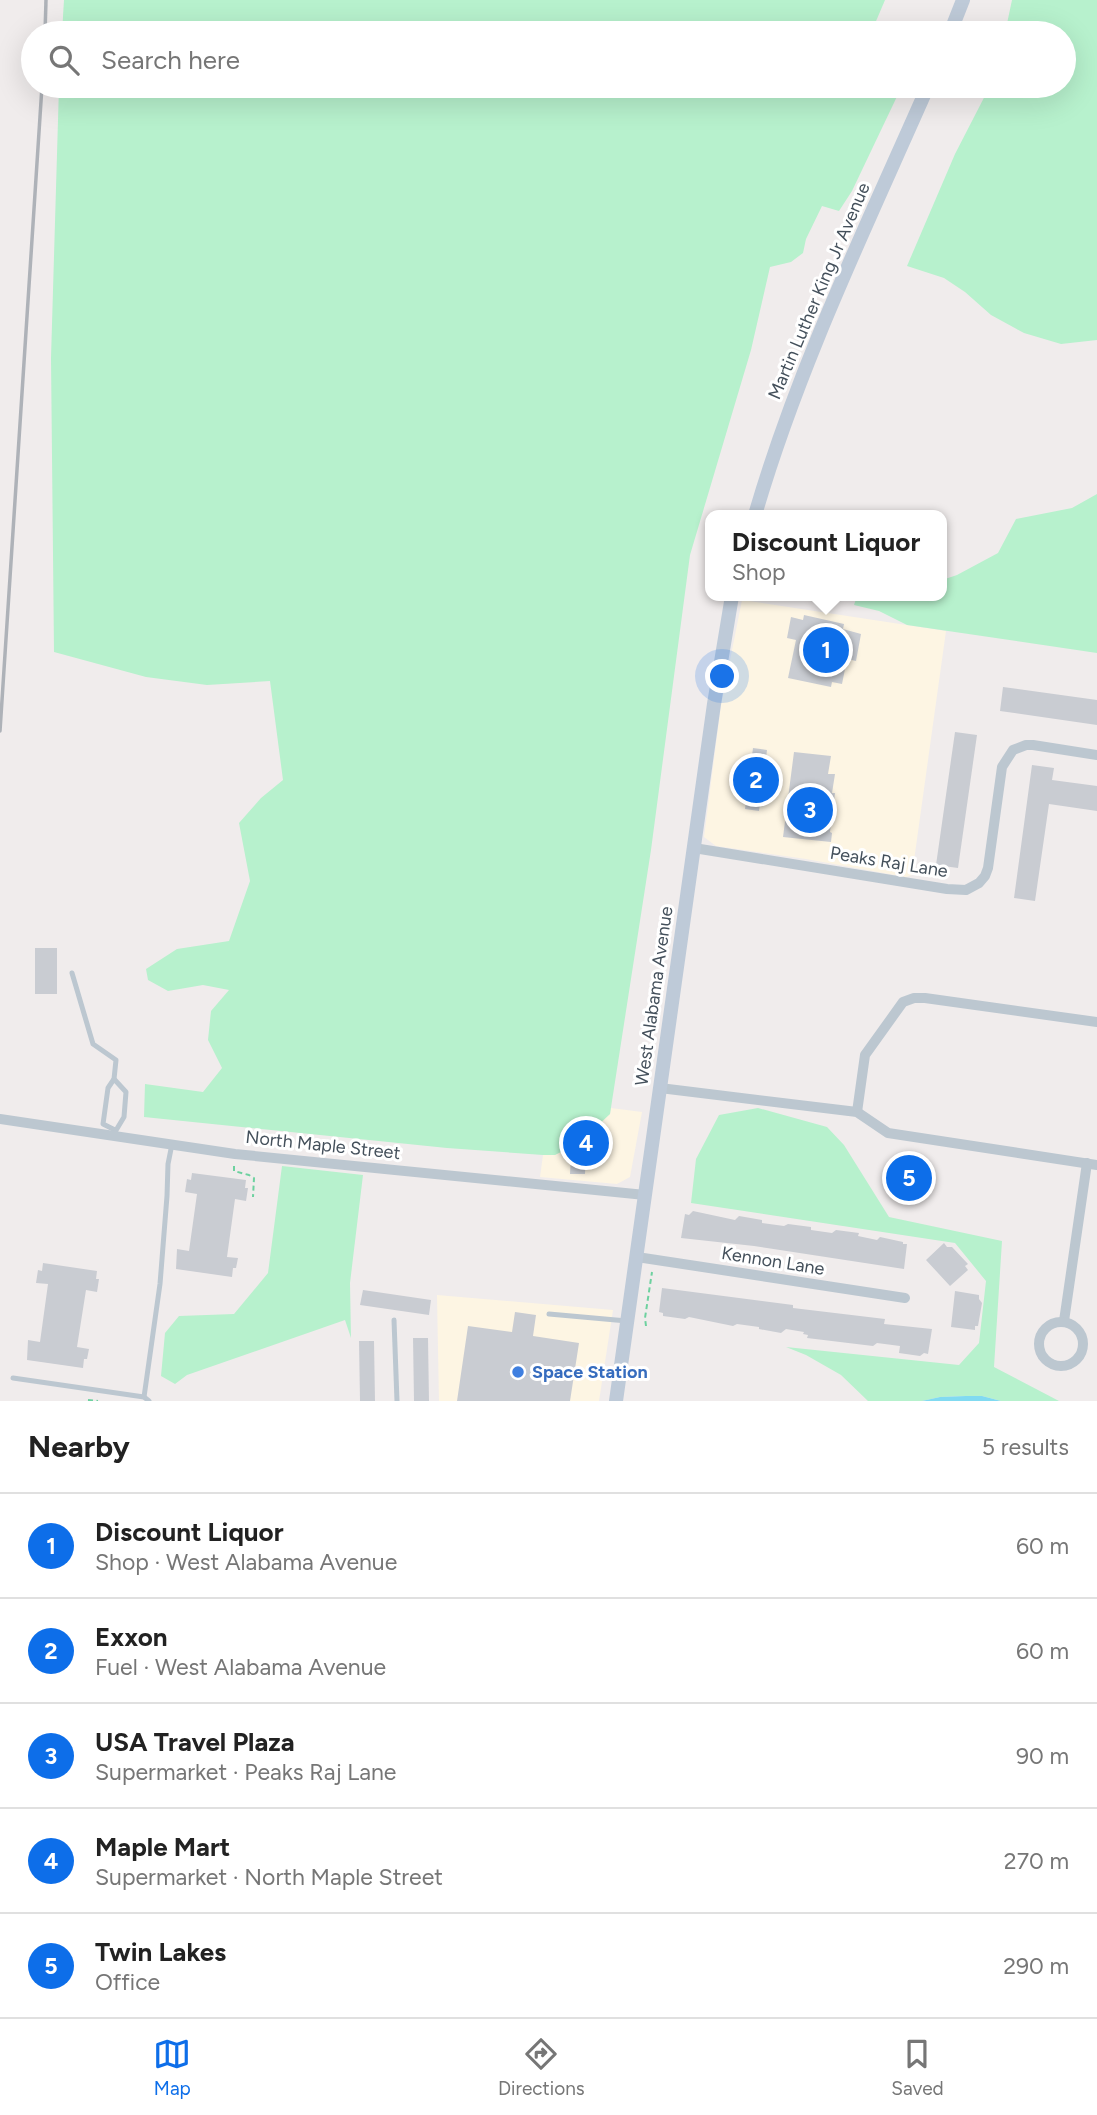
<!DOCTYPE html>
<html lang="en">
<head>
<meta charset="utf-8">
<style>
  :root { --surface:#fff; --page:#f6f6f6; --text:#222; --muted:#767676; --line:#e0e0e0; --accent:#0d6ee9 }
  body { margin:0; font-family:Figtree,sans-serif; background:var(--page); color:var(--text) }
  .you { position:absolute; left:723px; top:677px; width:24px; height:24px; margin:-18px; border:5px solid #fff; border-radius:50%; background:#1a73e8; box-shadow:0 0 0 10px #1a73e833 }
  .badge { display:grid; place-items:center; width:46px; height:46px; border-radius:50%; background:var(--accent); color:#fff; font-size:23px; font-weight:700 }
  .pin { position:absolute; translate:-50% -50%; border:4px solid #fff; box-shadow:0 2px 7px #0006 }
  .popup { position:absolute; left:705px; top:510px; width:242px; height:91px; box-sizing:border-box; display:grid; place-content:center; border-radius:14px; background:var(--surface); filter:drop-shadow(0 2px 5px #0005); font-size:23px; white-space:nowrap; color:var(--muted) }
  .popup b { font-size:26px; color:var(--text) }
  .popup::after { content:''; position:absolute; left:50%; top:100%; margin-left:-14px; border:14px solid transparent; border-top-color:var(--surface) }
  .list { margin:0; padding:0; list-style:none }
  h2 { display:flex; justify-content:space-between; align-items:center; height:91px; margin:0; padding:0 28px; font-size:30px }
  h2 small { font-size:23px; font-weight:400; color:var(--muted) }
  .list li { display:grid; grid-template-columns:46px 1fr auto; gap:21px; align-items:center; box-sizing:border-box; height:105px; padding:0 28px; border-top:2px solid var(--line) }
  .list b { display:block; font-size:26px; white-space:nowrap }
  .list p { margin:0; font-size:23px; white-space:nowrap; color:var(--muted) }
  .list em { font-size:23px; font-style:normal; color:var(--muted) }
  .icon { flex:none; width:38px; height:38px; fill:none; stroke:currentColor; stroke-width:2; stroke-linecap:round; stroke-linejoin:round }
  .map { position:relative; flex:none; width:1097px; height:1401px; overflow:hidden }
  .search { position:absolute; background:var(--surface); box-shadow:0 7px 28px #0002; left:21px; right:21px; top:21px; height:77px; display:flex; align-items:center; gap:18px; box-sizing:border-box; padding:0 24px; border-radius:38px; color:var(--muted); font-size:26px }
  .sheet { height:616px; background:var(--surface) }
  nav { display:flex; justify-content:space-around; align-items:center; box-sizing:border-box; height:98px; border-top:2px solid var(--line); background:var(--surface); font-size:19px; color:var(--muted) }
  nav a { display:grid; justify-items:center; gap:4px }
  nav .on { color:var(--accent) }
  .map>svg:first-child { display:block }
  .commercial { fill:#fdf5e3 }
  .green { fill:#b7f1cd }
  .water { fill:#81daf1 }
  .building { fill:#c9ccd2 }
  .lines { fill:none; stroke-linecap:round; stroke-linejoin:round }
  .path { stroke:#6dd19f; stroke-width:2; stroke-dasharray:5 3.5; stroke-linecap:butt }
  .lane { stroke:#bcc7d0; stroke-width:5 }
  .street { stroke:#bcc7d0; stroke-width:10 }
  .secondary { stroke:#becad8; stroke-width:14 }
  .rail { stroke:#aeb2b8; stroke-width:3.5 }
  .shop-dot { fill:#3f7fe0; stroke:#fff; stroke-width:2.5 }
  .labels { text-anchor:middle; stroke-width:6; stroke-linejoin:round; paint-order:stroke }
  .street-label { font-size:18px; fill:#44505b; stroke:#fff }
  .shop-label { font-size:18px; font-weight:bold; fill:#366cbe; stroke:#fff; text-anchor:start }
</style>
</head>
<body>
<div class="map">
<svg width="1097" height="1401" viewBox="0 0 1097 1401">
  <rect width="100%" height="100%" fill="#f0ecec"/>
  <g class="commercial">
    <path d="M742 600 946 631 912 875 906 877 806 859 716 846 704 837 721 705Z"/>
    <path d="M611 1108 642 1112 630 1177 617 1184 540 1177 543 1155H555L569 1133 610 1114Z"/>
    <path d="M437 1295 613 1310 599 1401H439Z"/>
  </g>
  <g class="green">
    <path d="M64 0H885L871 33H62Z"/>
    <path d="M1012 0H1097V340L1061 344 1024 333 991 315 965 292 944 278 907 266 955 154 990 86H1064V33H1005Z"/>
    <path d="M59 86H902L852 191 839 211 822 206 806 239 803 253 791 262 770 267 751 350 690 555 651 850 610 1114 592 1131 569 1133 565 1150 555 1155H543L447 1148 144 1117 145 1084 203 1092 222 1068 208 1040 211 1011 229 990 203 985 168 991 148 980 146 969 177 949 229 941 250 881 239 823 261 798 283 780 270 681 207 685 146 677 54 652 51 358Z"/>
    <path d="M1097 494V653L907 625 879 611 854 605 857 596H942V580L957 575 998 553 1016 519 1072 508Z"/>
    <path d="M758 1108 827 1127 844 1145 889 1217 1002 1241 994 1367 1059 1401H1001L982 1396H966L940 1397 922 1401H868L841 1375 806 1355 786 1347 959 1365 979 1343 986 1281 955 1243 691 1203 696 1159 719 1115Z"/>
    <path d="M282 1166 363 1175 350 1283 351 1338 345 1320 187 1375 175 1384 161 1376 165 1333 179 1316 234 1314 268 1273Z"/>
  </g>
  <path class="water" d="M966 1396H982L1001 1401H922L940 1397Z"/>
  <g class="building">
    <path d="M804 615 844 624 843 629 861 634 856 661 847 659 842 684 832 682 831 687 788 678 796 640 787 638 791 617 803 620Z"/>
    <path d="M1003 687 1097 700V725L1000 711Z"/>
    <path d="M955 732 977 735 958 868 936 865Z"/>
    <path d="M753 748 767 750 759 811 745 809Z"/>
    <path d="M794 752 831 756 828 774H835L832 793H835L830 832 832 833 831 842 783 837Z"/>
    <path d="M1032 765 1054 768 1052 780 1097 786V811L1049 804 1035 901 1014 898Z"/>
    <rect x="35" y="948" width="22" height="46"/>
    <path d="M572 1135 601 1136V1151H586L585 1174H570Z"/>
    <path d="M192 1173 246 1180 245 1188H248L246 1201 235 1199 227 1257 238 1258 236 1268H233L232 1277 176 1269 177 1249 189 1251 197 1194 185 1192 187 1179 191 1180Z"/>
    <path d="M693 1211 735 1220 739 1216 762 1220V1223L784 1226 788 1224 811 1227V1230L832 1233 836 1230 859 1233 858 1236 877 1240 880 1237 903 1242V1244H907L904 1269 754 1246 681 1238 685 1214 689 1215Z"/>
    <path d="M944 1243 947 1247H952L968 1264 965 1266 968 1270 950 1286 926 1260Z"/>
    <path d="M43 1263 97 1271 96 1279H99L97 1292 86 1290 77 1347 89 1349 87 1359H84L83 1368 27 1360 28 1340 40 1342 48 1284 36 1283 38 1270 42 1271Z"/>
    <path d="M662 1288 793 1305V1308L885 1319 884 1324 932 1329 928 1354 924 1353 920 1356 899 1353 900 1346 877 1343 873 1346 807 1338 808 1335 803 1334 804 1332 786 1329 781 1333 759 1329V1327L737 1324 733 1326 689 1317 685 1319 663 1316V1313L659 1312Z"/>
    <path d="M363 1290 431 1300 429 1315 360 1305Z"/>
    <path d="M955 1291 979 1295V1299L982 1303 978 1326H975V1330L951 1327Z"/>
    <path d="M515 1312 536 1315 533 1336 579 1343 570 1401H457L468 1326 512 1332Z"/>
    <path d="M413 1338H428L429 1401H414Z"/>
    <path d="M359 1341H374L375 1401H360Z"/>
  </g>
  <g class="lines">
    <g class="path">
      <path d="M234 1166V1171L249 1175 254 1178 253 1197"/>
      <path d="M646 1326 645 1318 652 1272"/>
      <path d="M88 1400 98 1401"/>
    </g>
    <g class="lane">
      <path d="M72 973 93 1044 116 1060 114 1079 108 1088 103 1124 115 1130"/>
      <path d="M114 1079 126 1092 124 1117 115 1132"/>
      <path d="M549 1314 627 1321"/>
      <path d="M394 1320 397 1401"/>
      <path d="M13 1378 144 1397 149 1401"/>
      <path d="M144 1397 160 1284 167 1196 168 1164 172 1144"/>
    </g>
    <g class="street">
      <path d="M694 848 947 889 966 890 979 883 985 876 988 868 1002 767 1013 750 1026 745H1033L1097 755"/>
      <path d="M660 1088 857 1112 888 1133 1097 1165"/>
      <path d="M857 1112 865 1055 903 1002 914 998H925L1097 1022"/>
      <path d="M0 1119 235 1154 645 1195"/>
      <path d="M637 1257 905 1298"/>
      <path d="M1064 1321 1087 1163"/>
      <circle cx="1061" cy="1344" r="22"/>
    </g>
    <g class="secondary">
      <path d="M950 33 963 0"/>
      <path d="M755 515C798 367 866 227 928 86"/>
      <path d="M616 1401 714 704 732 596"/>
    </g>
    <g class="rail">
      <path d="M45 33 46 0"/>
      <path d="M0 731 42 86"/>
    </g>
  </g>
  <circle class="shop-dot" cx="518" cy="1372" r="7"/>
  <g class="labels">
    <g class="street-label">
      <text transform="translate(819 291) rotate(-67)" y="6">Martin Luther King Jr Avenue</text>
      <text transform="translate(889 862) rotate(9)" y="6">Peaks Raj Lane</text>
      <text transform="translate(654 996) rotate(-82)" y="6">West Alabama Avenue</text>
      <text transform="translate(323 1145) rotate(6)" y="6">North Maple Street</text>
      <text transform="translate(773 1261) rotate(9)" y="6">Kennon Lane</text>
    </g>
    <g class="shop-label">
      <text x="532" y="1378">Space Station</text>
    </g>
  </g>
</svg>
<div class="you"></div>
<div class="pin badge" style="left:826px;top:650px">1</div>
<div class="popup"><b>Discount Liquor</b>Shop</div>
<div class="pin badge" style="left:756px;top:780px">2</div>
<div class="pin badge" style="left:810px;top:810px">3</div>
<div class="pin badge" style="left:586px;top:1143px">4</div>
<div class="pin badge" style="left:909px;top:1178px">5</div>
<div class="search"><svg class="icon" aria-label="search" viewBox="0 0 24 24"><circle cx="10" cy="10" r="6"/><path d="M15 15l6 6"/></svg>Search here</div>
</div>
<section class="sheet">
<h2>Nearby<small>5 results</small></h2>
<ul class="list">
<li><span class="badge">1</span><div><b>Discount Liquor</b><p>Shop · West Alabama Avenue</p></div><em>60 m</em></li>
<li><span class="badge">2</span><div><b>Exxon</b><p>Fuel · West Alabama Avenue</p></div><em>60 m</em></li>
<li><span class="badge">3</span><div><b>USA Travel Plaza</b><p>Supermarket · Peaks Raj Lane</p></div><em>90 m</em></li>
<li><span class="badge">4</span><div><b>Maple Mart</b><p>Supermarket · North Maple Street</p></div><em>270 m</em></li>
<li><span class="badge">5</span><div><b>Twin Lakes</b><p>Office</p></div><em>290 m</em></li>
</ul>
</section>
<nav>
<a class="on"><svg class="icon" aria-label="map" viewBox="0 0 24 24"><path d="M3 6l6-2 6 2 6-2v14l-6 2-6-2-6 2zM9 4v14M15 6v14"/></svg>Map</a>
<a><svg class="icon" aria-label="directions" viewBox="0 0 24 24"><path d="M12 3l9 9-9 9-9-9zM9 14v-3h6M13 9l2 2-2 2"/></svg>Directions</a>
<a><svg class="icon" aria-label="saved" viewBox="0 0 24 24"><path d="M7 4h10v16l-5-4-5 4z"/></svg>Saved</a>
</nav>
</body>
</html>
